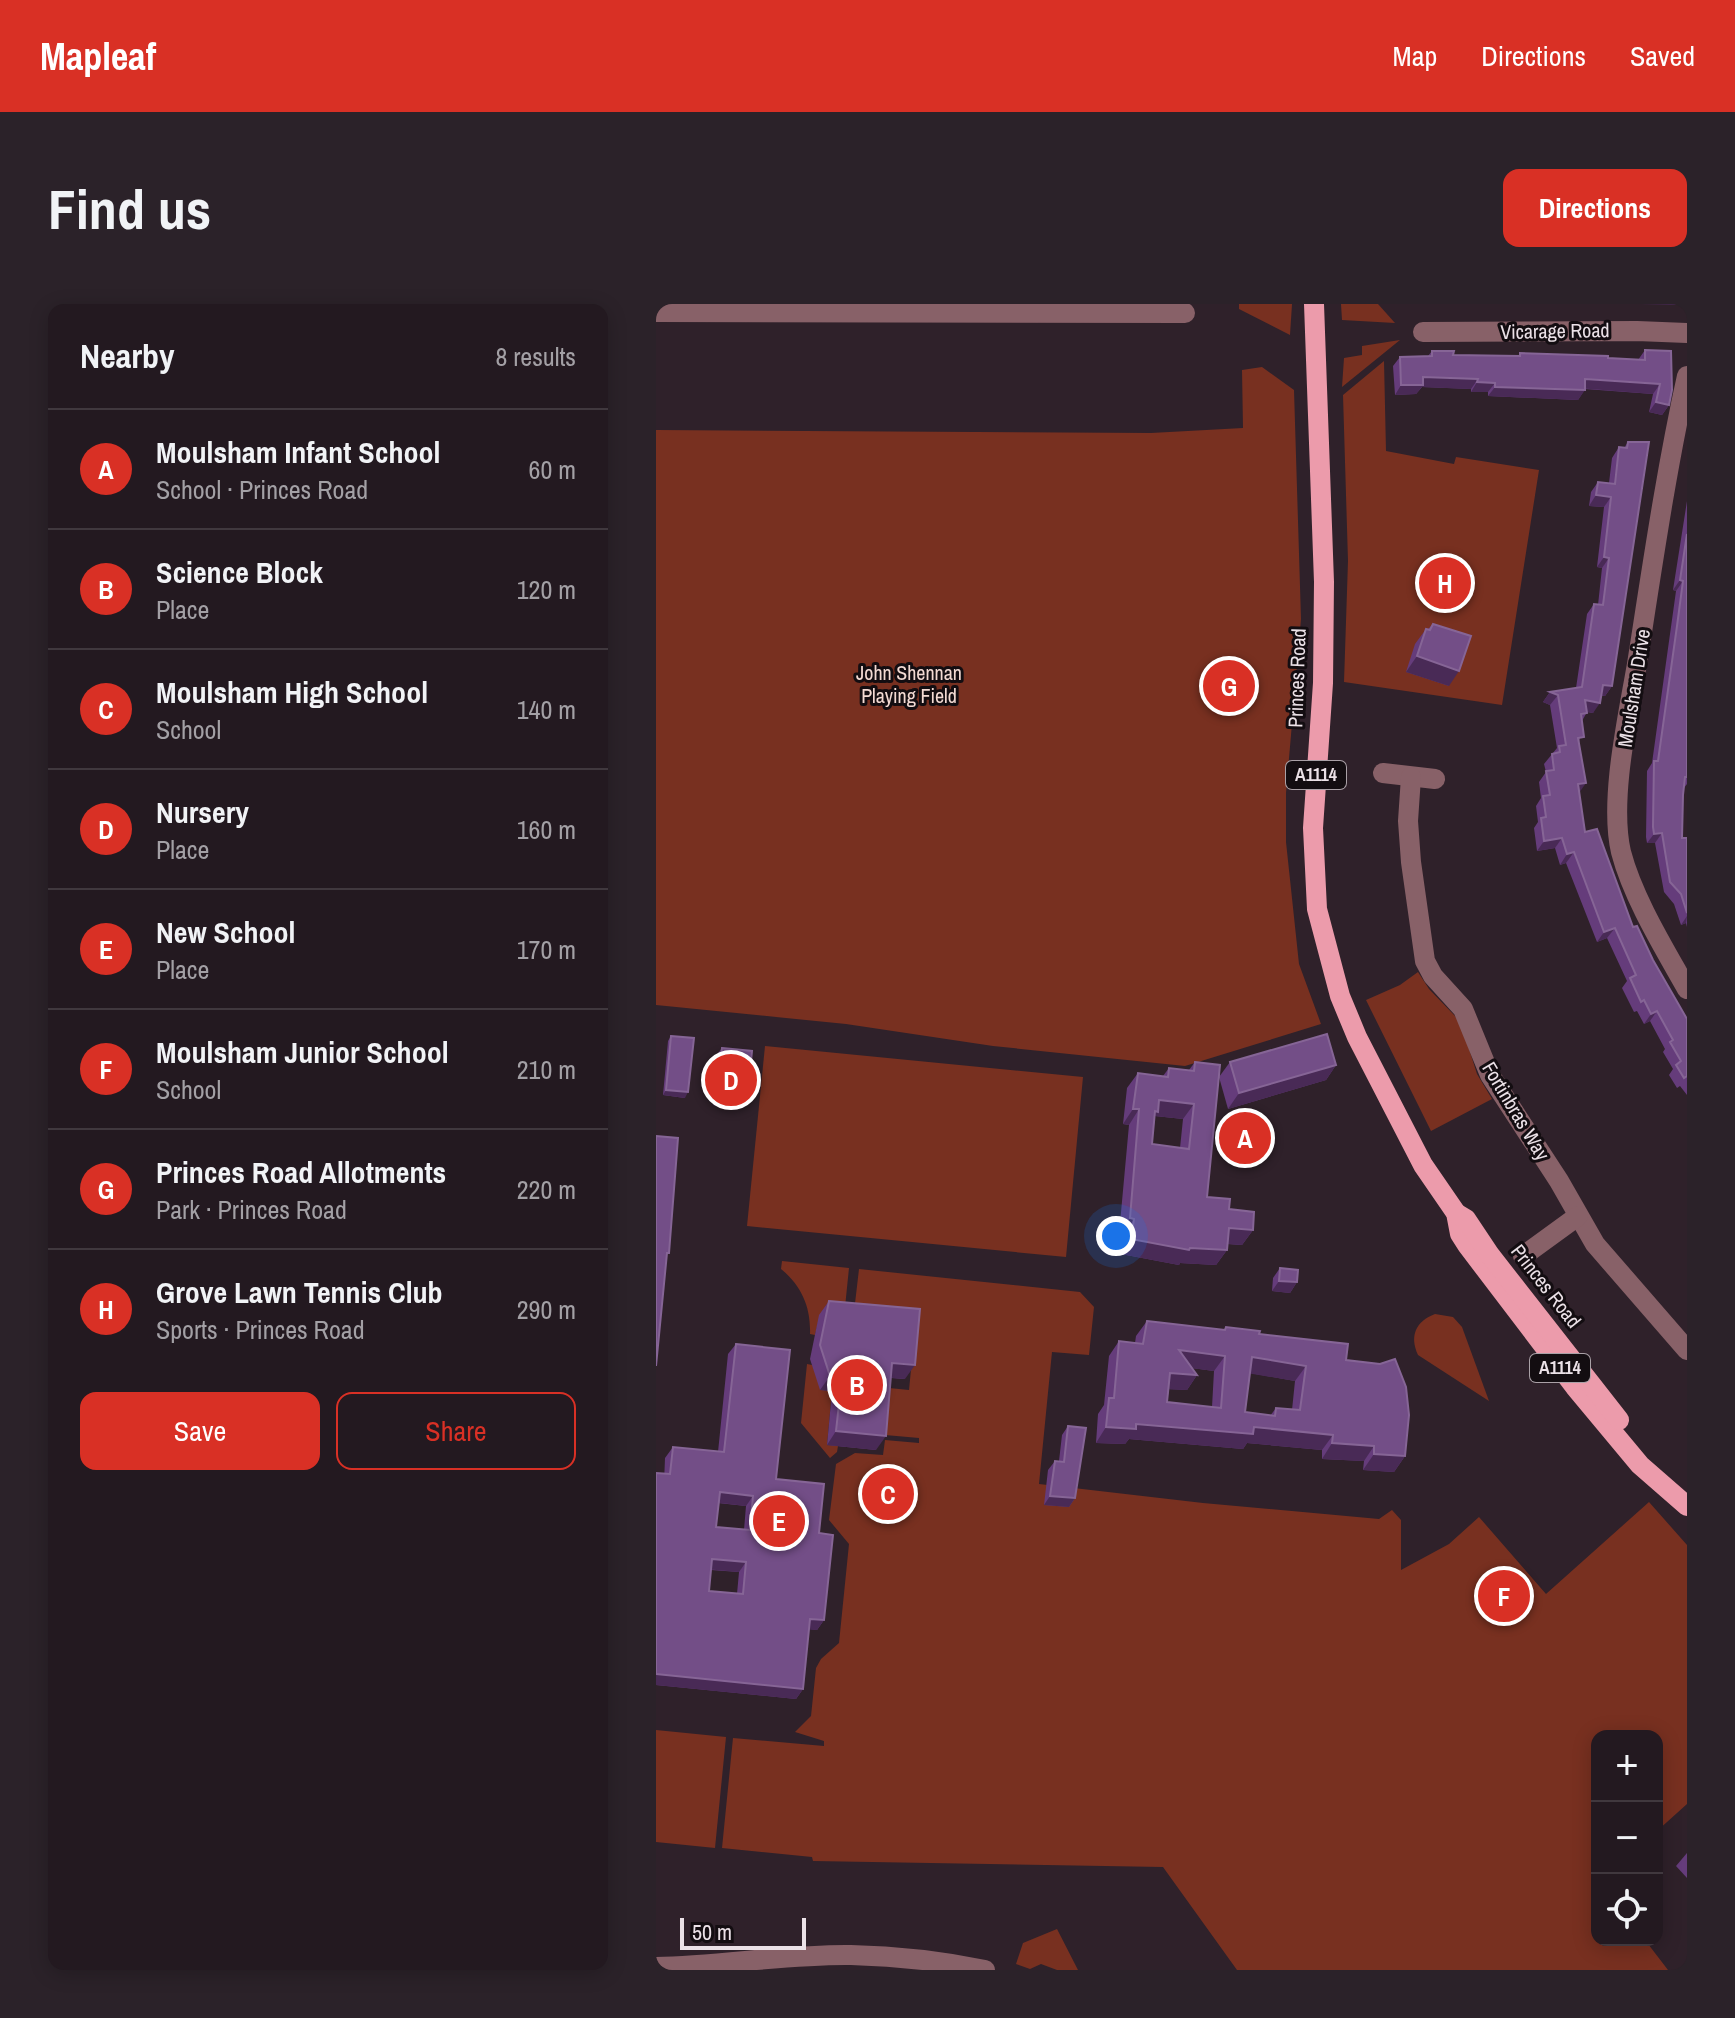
<!DOCTYPE html>
<html lang="en">
<head>
<meta charset="utf-8">
<style>
  :root { --surface:#231920; --page:#2b2229; --text:#f1f3f6; --muted:#a3a0a5; --line:#40383e; --accent:#d93025 }
  body { margin:0; font-family:"Archivo Narrow",sans-serif; background:var(--page); color:var(--text) }
  .controls { position:absolute; right:24px; bottom:24px; display:grid; overflow:hidden; border-radius:16px; box-shadow:0 4px 20px #0003 }
  .controls button { width:72px; height:72px; display:grid; place-items:center; padding:0; border:0; border-bottom:2px solid var(--line); background:var(--surface); color:var(--text); font:40px sans-serif }
  .scale { position:absolute; left:24px; bottom:20px; width:126px; box-sizing:border-box; padding-left:8px; border:4px solid #ebe1e7; border-top:0; font-size:22px; line-height:28px; white-space:nowrap; color:#ebe1e7; -webkit-text-stroke:6px #130d11; paint-order:stroke }
  .you { position:absolute; left:460px; top:932px; width:28px; height:28px; margin:-20px; border:6px solid #fff; border-radius:50%; background:#1a73e8; box-shadow:0 0 0 12px #1a73e833 }
  .badge { display:grid; place-items:center; width:52px; height:52px; border-radius:50%; background:var(--accent); color:#fff; font-size:26px; font-weight:700 }
  .pin { position:absolute; translate:-50% -50%; border:4px solid #fff; box-shadow:0 2px 8px #0006 }
  .list { margin:0; padding:0; list-style:none }
  h2 { display:flex; justify-content:space-between; align-items:center; height:104px; margin:0; padding:0 32px; font-size:34px }
  h2 small { font-size:26px; font-weight:400; color:var(--muted) }
  .list li { display:grid; grid-template-columns:52px 1fr auto; gap:24px; align-items:center; box-sizing:border-box; height:120px; padding:0 32px; border-top:2px solid var(--line) }
  .list b { display:block; font-size:30px; white-space:nowrap }
  .list p { margin:0; font-size:26px; white-space:nowrap; color:var(--muted) }
  .list em { font-size:26px; font-style:normal; color:var(--muted) }
  .actions { display:flex; gap:16px; padding:24px 32px }
  .actions a { flex:1; padding:18px 0; border:2px solid var(--accent); border-radius:16px; text-align:center; font-size:28px; color:var(--accent) }
  .actions .main { background:var(--accent); color:#fff }
  .icon { flex:none; width:44px; height:44px; fill:none; stroke:currentColor; stroke-width:2; stroke-linecap:round; stroke-linejoin:round }
  .map { position:relative; flex:none; width:1031px; height:1666px; overflow:hidden; border-radius:16px }
  header { display:flex; align-items:center; gap:48px; box-sizing:border-box; height:112px; padding:0 40px; background:var(--accent); color:#fff }
  header strong { font-size:38px }
  nav { display:flex; gap:44px; margin-inline-start:auto; font-size:28px }
  .intro { display:flex; align-items:center; justify-content:space-between; box-sizing:border-box; height:192px; padding:0 48px }
  h1 { margin:0; font-size:56px }
  .button { padding:20px 36px; border-radius:16px; background:var(--accent); color:#fff; font-size:28px; font-weight:700 }
  main { display:flex; gap:48px; padding:0 48px }
  aside { flex:1; background:var(--surface); border-radius:16px; box-shadow:0 4px 20px #0003 }
  .map>svg:first-child { display:block }
  .green { fill:#783020 }
  .lines { fill:none; stroke-linecap:round; stroke-linejoin:round }
  .minor { stroke:#886168; stroke-width:20 }
  .major { stroke:#ec9bab; stroke-width:20 }
  .wall { fill:#653c7b; fill-rule:evenodd }
  .shaded-wall { fill:#492a56 }
  .building { fill:#734e87; stroke:#866596; stroke-width:2; fill-rule:evenodd }
  .labels { text-anchor:middle; stroke-width:6; stroke-linejoin:round; paint-order:stroke }
  .shield { fill:#130d11; stroke:#aaa1a7; stroke-width:2 }
  .shield-label { font-size:18px; font-weight:bold; fill:#ebe1e7 }
  .street-label { font-size:20px; fill:#ebe1e7; stroke:#130d11 }
  .park-label { font-size:20px; fill:#f3dad3; stroke:#130d11 }
</style>
</head>
<body>
<header>
<strong>Mapleaf</strong>
<nav><a>Map</a><a>Directions</a><a>Saved</a></nav>
</header>
<div class="intro"><h1>Find us</h1><a class="button">Directions</a></div>
<main>
<aside>
<h2>Nearby<small>8 results</small></h2>
<ul class="list">
<li><span class="badge">A</span><div><b>Moulsham Infant School</b><p>School · Princes Road</p></div><em>60 m</em></li>
<li><span class="badge">B</span><div><b>Science Block</b><p>Place</p></div><em>120 m</em></li>
<li><span class="badge">C</span><div><b>Moulsham High School</b><p>School</p></div><em>140 m</em></li>
<li><span class="badge">D</span><div><b>Nursery</b><p>Place</p></div><em>160 m</em></li>
<li><span class="badge">E</span><div><b>New School</b><p>Place</p></div><em>170 m</em></li>
<li><span class="badge">F</span><div><b>Moulsham Junior School</b><p>School</p></div><em>210 m</em></li>
<li><span class="badge">G</span><div><b>Princes Road Allotments</b><p>Park · Princes Road</p></div><em>220 m</em></li>
<li><span class="badge">H</span><div><b>Grove Lawn Tennis Club</b><p>Sports · Princes Road</p></div><em>290 m</em></li>
</ul>
<div class="actions"><a class="main">Save</a><a>Share</a></div>
</aside>
<div class="map">
<svg width="1031" height="1666" viewBox="0 0 1031 1666">
  <rect width="100%" height="100%" fill="#2f212a"/>
  <g class="green">
    <path d="M583 0H636L634 31 583 5Z"/>
    <path d="M685 0H722L739 19 686 16Z"/>
    <path d="M744 36 686 83 688 54 706 51V42Z"/>
    <path d="M728 57 730 147 798 160 800 153 883 166 846 401 688 378 692 257 687 91Z"/>
    <path d="M606 63 638 86 645 315 630 489V538L643 660 665 720 529 762 337 742 190 720 0 701V126L495 129 587 124 586 66Z"/>
    <path d="M762 668 773 685 799 712 807 726 821 770 836 795 775 827 710 696 744 681Z"/>
    <path d="M109 742 427 773 410 953 91 922Z"/>
    <path d="M126 957 193 964 188 1013 164 1011 159 1031 154 1030C155 1004 146 982 125 965Z"/>
    <path d="M203 965 424 988 438 1003 433 1051 396 1048 383 1180 547 1199 723 1215 736 1206 745 1216V1266L793 1240 823 1213 890 1290 993 1198 1031 1241V1500L1001 1527V1432H941V1636H989L1012 1666H581L507 1563 157 1557 156 1553 66 1544 77 1434 168 1442V1437L139 1428 155 1412 160 1364 165 1355 183 1339 193 1240 173 1216 180 1160 199 1149 227 1151 229 1136 263 1139V1134L229 1131 233 1084 253 1086 260 1015 198 1008Z"/>
    <path d="M779 1010 797 1013 806 1023 833 1097 762 1051C753 1032 760 1017 779 1010Z"/>
    <path d="M151 1060 156 1061 176 1087 171 1141 182 1142 181 1148 174 1154 145 1119Z"/>
    <path d="M0 1426 70 1433 59 1544 0 1538Z"/>
    <path d="M401 1625 422 1666H401L385 1660 374 1665 360 1660 367 1639Z"/>
  </g>
  <g class="lines">
    <g class="minor">
      <path d="M0 8 529 9"/>
      <path d="M767 28 981 27 1031 29"/>
      <path d="M1031 72C1010 167 996 264 981 360 972 413 953 496 965 548 977 594 1008 644 1031 685"/>
      <path d="M727 469 779 475"/>
      <path d="M755 473 752 517 755 558 769 657 777 672 807 705 834 771 903 877 939 940 1031 1046"/>
      <path d="M867 952 922 912"/>
      <path d="M0 1663C65 1662 130 1650 195 1651 240 1652 285 1657 329 1666"/>
    </g>
    <g class="major">
      <path d="M658 0 668 278 667 379 657 524 661 605 684 692 701 733 767 861 800 909 804 930 811 941 919 1083 984 1161 1031 1202"/>
      <path d="M800 909 810 915 834 951 963 1116"/>
    </g>
  </g>
  <g class="wall">
    <path d="M989 46 1013 101 1006 111 993 108 997 90 929 85 922 96 832 92V88H815V85L766 83 760 90 739 91 737 62 744 53 772 52 776 47 797 51 862 52 864 49 982 56Z"/>
    <path d="M972 138 956 382 949 392H945L937 409 931 408 926 417 923 440V489L929 528 977 623 1031 715V791L1024 782 1021 784 1013 771 1017 765 1007 748 1009 745 994 717 988 720 981 707 978 708 966 684 971 677 951 634 941 638 910 559 904 561 899 544 881 547 878 524 882 518 880 502 885 494 883 478 890 468 888 460 901 444 894 401 887 398 894 388 920 384 931 310 938 300 942 301 946 264 941 263 948 203 933 202 935 188 942 178 953 179 956 154 963 143 968 144Z"/>
    <path d="M1031 197V480L1028 484 1027 491 1026 534H1031V623L1030 619 1025 621 1018 600 1008 588 999 539H991L990 533 991 467 996 459 1020 287 1017 286Z"/>
    <path d="M777 320 793 382 750 368 759 340 770 325H772Z"/>
    <path d="M15 732 29 794 7 791 12 737Z"/>
    <path d="M66 744 87 804 57 801 62 749Z"/>
    <path d="M539 758 551 893 573 905 597 926 586 941 571 940V946L560 961 524 959 523 961 465 950 467 930H463L473 821 467 820 471 784 482 769 507 772 513 764 533 766ZM499 812 527 815 524 844 496 840Z"/>
    <path d="M574 758 680 761 670 776 572 805 563 773Z"/>
    <path d="M624 964 641 978 634 989 616 987 617 974Z"/>
    <path d="M173 997 249 1075 235 1074 220 1146 171 1141 176 1087 164 1086 154 1055 163 1011Z"/>
    <path d="M491 1017 568 1026 570 1023 603 1030 690 1056 749 1152 738 1168 707 1166 708 1157 666 1155V1146L591 1139 587 1145 473 1135 469 1140 440 1139 442 1110 448 1101 453 1052 463 1037 479 1039 480 1032ZM536 1064 558 1067 556 1103 511 1098 513 1085 531 1086 541 1071ZM594 1069 639 1077 636 1106 620 1104 614 1112 589 1108Z"/>
    <path d="M80 1040 120 1175 163 1229 168 1316 161 1326 153 1325 147 1385 140 1395 0 1381 9 1154 17 1143 62 1148 72 1050ZM62 1199 90 1202 88 1226 60 1223ZM55 1266 83 1268 81 1290 53 1287Z"/>
    <path d="M412 1122 419 1194 413 1203 388 1201 392 1166 399 1157H403L406 1131Z"/>
    <path d="M1031 1549V1574L1020 1562Z"/>
  </g>
  <g class="shaded-wall">
    <path d="M984 0H1031V1Z"/>
    <path d="M767 73 822 75 815 85 766 83 760 90 739 91 745 81Z"/>
    <path d="M929 75 1004 80 997 90 922 84Z"/>
    <path d="M821 78 839 79 832 88H815Z"/>
    <path d="M839 83 929 86 922 96 832 92Z"/>
    <path d="M1000 98 1013 101 1006 111 993 108Z"/>
    <path d="M940 191 955 193 948 203 933 202Z"/>
    <path d="M948 253 953 254 946 264 941 263Z"/>
    <path d="M1024 276 1027 277 1020 287 1017 286Z"/>
    <path d="M761 352 803 367 793 382 750 368Z"/>
    <path d="M947 381 956 382 949 392 940 391Z"/>
    <path d="M894 388 902 391 894 401 887 398Z"/>
    <path d="M929 396 944 399 937 409 922 406Z"/>
    <path d="M930 479 923 489 922 480Z"/>
    <path d="M1006 529 999 539H991L998 530Z"/>
    <path d="M906 534 899 544 881 547 888 537Z"/>
    <path d="M918 548 910 559 904 561 911 550Z"/>
    <path d="M1031 612 1030 619 1025 621Z"/>
    <path d="M959 624 951 634 941 638 948 628Z"/>
    <path d="M1001 707 994 717 988 720 995 710Z"/>
    <path d="M680 761 670 776 572 805 583 789Z"/>
    <path d="M10 786 32 788 29 794 7 791Z"/>
    <path d="M61 796 91 799 87 804 57 801Z"/>
    <path d="M503 796 538 800 527 815 499 812 491 823Z"/>
    <path d="M477 805H483L473 821 467 820Z"/>
    <path d="M474 914 478 915 467 930H463Z"/>
    <path d="M573 924 597 926 586 941 562 939Z"/>
    <path d="M475 935 534 944 571 946 560 961 524 959 523 961 465 950Z"/>
    <path d="M623 977 641 978 634 989 616 987Z"/>
    <path d="M523 1046 569 1052 558 1067 512 1061Z"/>
    <path d="M596 1053 650 1062 639 1077 585 1068Z"/>
    <path d="M236 1059 259 1061 249 1075 227 1073Z"/>
    <path d="M514 1069 541 1071 531 1086 504 1085Z"/>
    <path d="M174 1072 186 1073 176 1087 164 1086Z"/>
    <path d="M480 1120 598 1123 677 1131 666 1146 591 1139 587 1145 473 1135 469 1140 440 1139 450 1123Z"/>
    <path d="M180 1127 230 1132 220 1146 171 1141Z"/>
    <path d="M676 1139 718 1142 708 1157 666 1155Z"/>
    <path d="M718 1150 749 1152 738 1168 707 1166Z"/>
    <path d="M64 1188 97 1192 90 1202 56 1198Z"/>
    <path d="M394 1192 419 1194 413 1203 388 1201Z"/>
    <path d="M56 1255 90 1258 83 1268 49 1265Z"/>
    <path d="M154 1315 168 1316 161 1326 147 1325Z"/>
    <path d="M0 1370 147 1385 140 1395 0 1381Z"/>
  </g>
  <g class="building">
    <path d="M989 46 1015 47 1016 86 1013 101 1000 98 1004 80 929 75V86L839 83V79L821 78 822 75 767 73V81H745L744 53 776 52V47H798L797 51 864 52V49L952 52V54L989 56Z"/>
    <path d="M972 138H993L956 382 947 381 944 399 929 396 931 409 925 410 928 433 922 434 930 479 922 480 929 528 941 525 977 623 981 622 997 656 1031 715V772L1028 774 1020 761 1025 757 1014 738 1017 736 1001 707 995 710 988 696 985 698 974 674 980 671 959 624 948 628 918 548 911 550 906 534 888 537 885 514 890 513 887 492 894 491 890 467 898 466 896 450 904 448 903 442 910 441 902 391 894 388 926 383 938 300 947 301 953 254 948 253 955 193 940 191 942 178 959 180 963 143 971 144Z"/>
    <path d="M1031 230V473H1029L1027 491 1026 534H1031V609L1025 590 1014 578 1006 529 998 530 997 523 998 457H1002L1021 322 1027 277 1024 276Z"/>
    <path d="M777 320 815 332 803 367 761 352 770 325 774 326Z"/>
    <path d="M671 730 680 761 583 789 574 758Z"/>
    <path d="M15 732 38 734 32 788 10 786Z"/>
    <path d="M66 744 96 747 91 799 61 796Z"/>
    <path d="M539 758 564 761 551 893 574 895 573 905 598 908 597 926 573 924 571 946 534 944 533 946 475 935 478 915 474 914 483 805H477L482 769 512 773 513 764 538 767ZM503 796 538 800 533 845 496 840 499 807 502 808Z"/>
    <path d="M0 832 22 834 13 949H11L0 1062Z"/>
    <path d="M624 964 642 966 641 978 623 977Z"/>
    <path d="M173 997 264 1005 259 1061 236 1059 230 1132 180 1127 186 1073 174 1072 164 1041Z"/>
    <path d="M491 1017 569 1026 570 1023 604 1027 603 1030 692 1040 690 1056 724 1060 739 1055 750 1083 753 1111 749 1152 718 1150V1142L676 1139 677 1131 598 1123 597 1130 480 1120V1125L450 1123 453 1094H458L463 1037 487 1040ZM523 1046 569 1052 565 1104 511 1098 514 1069 541 1071ZM596 1053 650 1062 644 1106 620 1104 619 1112 589 1108Z"/>
    <path d="M80 1040 134 1046 120 1175 168 1180 163 1229 177 1231 168 1316 154 1315 147 1385 0 1370V1169L14 1170 17 1143 68 1148ZM64 1188 97 1192 94 1226 60 1223ZM56 1255 90 1258 87 1290 53 1287Z"/>
    <path d="M412 1122 430 1124 419 1194 394 1192 399 1157 408 1158Z"/>
  </g>
  <g class="labels">
    <g class="shield">
      <rect x="630" y="457" width="60" height="28" rx="6"/>
      <rect x="874" y="1050" width="60" height="28" rx="6"/>
    </g>
    <g class="shield-label">
      <text x="660" y="477">A1114</text>
      <text x="904" y="1070">A1114</text>
    </g>
    <g class="street-label">
      <text transform="translate(899 27) rotate(-1)" y="7">Vicarage Road</text>
      <text transform="translate(641 374) rotate(-88)" y="7">Princes Road</text>
      <text transform="translate(978 384) rotate(-81)" y="7">Moulsham Drive</text>
      <text transform="translate(860 807) rotate(59)" y="7">Fortinbras Way</text>
      <text transform="translate(890 982) rotate(52)" y="7">Princes Road</text>
    </g>
    <g class="park-label">
      <text x="253" y="376">John Shennan<tspan x="253" dy="23">Playing Field</tspan></text>
    </g>
  </g>
</svg>
<div class="controls">
<button>+</button>
<button>−</button>
<button><svg class="icon" aria-label="locate" viewBox="0 0 24 24"><circle cx="12" cy="12" r="6"/><path d="M12 2v4M12 18v4M2 12h4M18 12h4"/></svg></button>
</div>
<div class="scale">50 m</div>
<div class="you"></div>
<div class="pin badge" style="left:589px;top:834px">A</div>
<div class="pin badge" style="left:201px;top:1081px">B</div>
<div class="pin badge" style="left:232px;top:1190px">C</div>
<div class="pin badge" style="left:75px;top:776px">D</div>
<div class="pin badge" style="left:123px;top:1217px">E</div>
<div class="pin badge" style="left:848px;top:1292px">F</div>
<div class="pin badge" style="left:573px;top:382px">G</div>
<div class="pin badge" style="left:789px;top:279px">H</div>
</div>
</main>
</body>
</html>
